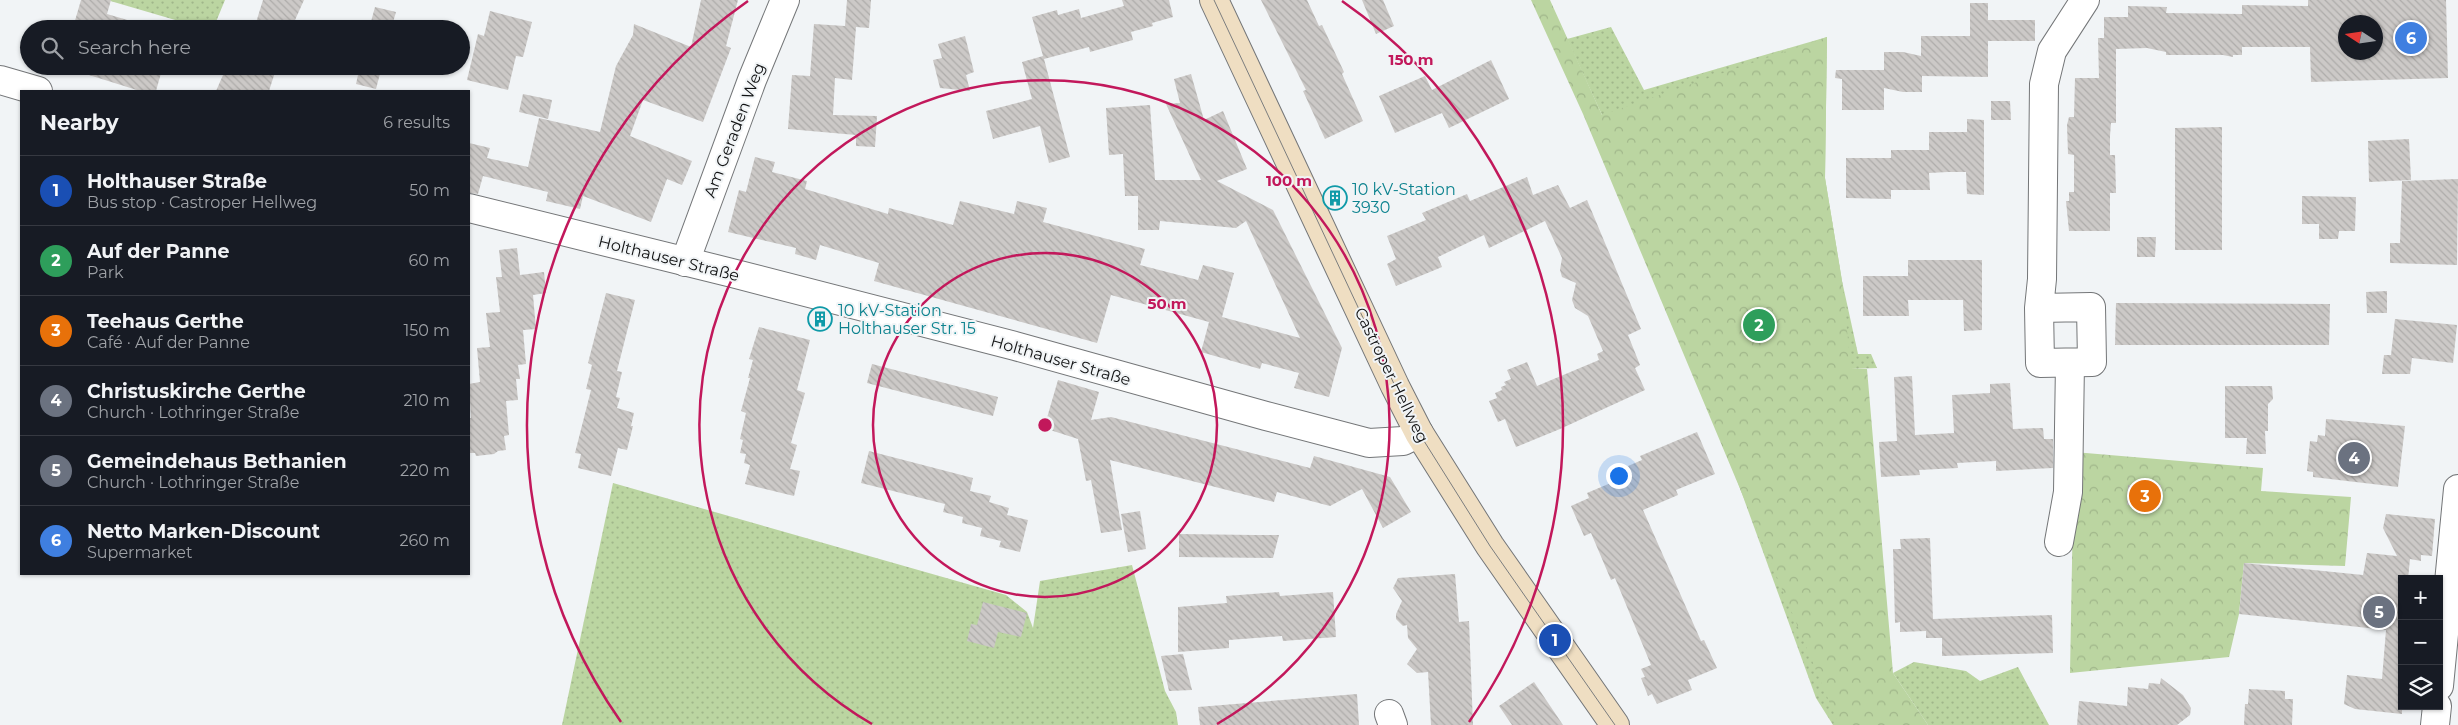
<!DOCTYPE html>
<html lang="en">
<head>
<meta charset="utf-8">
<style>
  :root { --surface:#171b24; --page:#20242c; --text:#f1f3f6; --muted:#9ea1a6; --line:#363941; --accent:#267175 }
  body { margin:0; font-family:Montserrat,sans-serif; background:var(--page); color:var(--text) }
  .controls { position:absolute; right:15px; bottom:15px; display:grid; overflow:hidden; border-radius:0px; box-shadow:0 1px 4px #0004 }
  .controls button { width:45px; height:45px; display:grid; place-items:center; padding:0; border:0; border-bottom:1px solid var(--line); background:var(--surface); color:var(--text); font:25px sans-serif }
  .compass { position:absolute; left:2338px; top:15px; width:45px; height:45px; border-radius:50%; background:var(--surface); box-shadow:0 1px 4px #0004; rotate:282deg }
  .you { position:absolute; left:1618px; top:475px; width:18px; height:18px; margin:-12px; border:4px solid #fff; border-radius:50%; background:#1a73e8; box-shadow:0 0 0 8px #1a73e833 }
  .badge { display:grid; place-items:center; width:32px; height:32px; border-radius:50%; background:var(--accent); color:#fff; font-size:16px; font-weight:700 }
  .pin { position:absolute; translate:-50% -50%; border:2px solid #fff; box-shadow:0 1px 5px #0006 }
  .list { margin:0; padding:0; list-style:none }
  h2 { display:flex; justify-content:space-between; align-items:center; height:65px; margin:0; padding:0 20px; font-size:21px }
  h2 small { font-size:16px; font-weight:400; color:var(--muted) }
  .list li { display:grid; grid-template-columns:32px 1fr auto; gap:15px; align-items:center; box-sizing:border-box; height:70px; padding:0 20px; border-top:1px solid var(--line) }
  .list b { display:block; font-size:19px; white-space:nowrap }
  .list p { margin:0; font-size:16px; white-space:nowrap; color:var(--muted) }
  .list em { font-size:16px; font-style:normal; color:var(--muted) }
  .icon { flex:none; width:28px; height:28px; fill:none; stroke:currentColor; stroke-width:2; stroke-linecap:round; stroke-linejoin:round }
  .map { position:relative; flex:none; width:2458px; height:725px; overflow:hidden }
  .search { position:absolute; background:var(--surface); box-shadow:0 1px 4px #0004; left:20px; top:20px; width:450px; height:55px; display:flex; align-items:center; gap:12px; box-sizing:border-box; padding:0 18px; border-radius:28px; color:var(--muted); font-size:19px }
  .panel { position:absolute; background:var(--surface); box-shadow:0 1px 4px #0004; left:20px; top:90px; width:450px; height:485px; border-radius:0px }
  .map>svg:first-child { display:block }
  .grass { fill:url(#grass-dots) }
  .park { fill:url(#park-crowns) }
  .building { fill:url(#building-back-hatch); fill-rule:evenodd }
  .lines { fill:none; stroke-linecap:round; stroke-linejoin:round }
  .minor-casing { stroke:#747678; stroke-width:30 }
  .secondary-casing { stroke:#747678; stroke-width:30 }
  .minor { stroke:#fff; stroke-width:28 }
  .secondary { stroke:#efdec2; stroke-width:28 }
  .tram { stroke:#7b7d7e; stroke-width:1 }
  .ring { fill:none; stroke:#c2185b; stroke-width:2.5 }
  .labels { text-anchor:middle; stroke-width:4; stroke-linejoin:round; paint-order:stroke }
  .street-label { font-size:16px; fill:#111213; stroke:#f1f4f6 }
  .culture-label { font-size:16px; fill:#0d838f; stroke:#f1f4f6; text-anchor:start }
  .centre { fill:#c2185b; stroke:#f1f4f6; stroke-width:2.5 }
  .ring-label { font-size:15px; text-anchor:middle; font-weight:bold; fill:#c2185b; stroke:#f1f4f6; stroke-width:4; stroke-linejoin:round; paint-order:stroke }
</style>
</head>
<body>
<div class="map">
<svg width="2458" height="725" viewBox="0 0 2458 725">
  <defs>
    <pattern id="grass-dots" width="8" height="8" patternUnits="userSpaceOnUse" patternTransform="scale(1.25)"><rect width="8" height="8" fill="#bbd5a1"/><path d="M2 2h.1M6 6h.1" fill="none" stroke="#a0b68a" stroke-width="1.8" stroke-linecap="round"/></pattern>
    <pattern id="park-crowns" width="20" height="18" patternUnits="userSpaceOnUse" patternTransform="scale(1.25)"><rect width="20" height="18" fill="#bbd5a1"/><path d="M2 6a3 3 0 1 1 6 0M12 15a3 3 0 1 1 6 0" fill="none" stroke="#a0b68a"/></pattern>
    <pattern id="building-back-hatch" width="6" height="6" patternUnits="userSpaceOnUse" patternTransform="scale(1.25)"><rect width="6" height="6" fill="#ccc9c7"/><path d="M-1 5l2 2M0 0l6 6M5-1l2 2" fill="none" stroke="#aeacaa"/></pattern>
  </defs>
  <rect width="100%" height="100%" fill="#f1f4f6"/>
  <g class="grass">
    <path d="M107 0H225L213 29H206Z"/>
    <path d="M1611 27 1644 90 1827 37 1825 178 1842 281 1858 354H1871L1877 368 1851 369 1602 115 1567 39Z"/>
    <path d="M1699 375 1851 725H1833L1816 698Z"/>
    <path d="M613 483 1006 595 1027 612 1033 628 1040 581 1132 565 1165 691 1176 712 1178 725H562Z"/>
    <path d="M1914 662 1966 671 1980 681 2018 667 2049 725H1928L1893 673Z"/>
  </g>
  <g class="park">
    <path d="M1531 0H1550L1602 115 1827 37 1825 178 1842 281 1851 369H1867L1893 673 1928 725H1839L1583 114Z"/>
    <path d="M2074 452 2263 468 2261 491 2351 497 2345 566 2244 563 2239 614 2229 657 2070 673Z"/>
  </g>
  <g class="building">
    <path d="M81 0H111L107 14 141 24 140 29H90L74 24Z"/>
    <path d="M263 0H304L291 29H254Z"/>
    <path d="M701 0H738L726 46 731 48 703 122 643 100 630 136 692 161 682 185 667 179 651 222 583 196 580 209 546 201 548 192 483 176 478 194 469 193V143L490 148 487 158 528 167 539 118 600 132 616 66 633 35 634 24 691 47Z"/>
    <path d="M847 0H871L869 28 856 27 852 80 835 78 833 115 877 116 875 147 856 146V135L788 129 792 75 810 76 814 24 845 26Z"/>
    <path d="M1122 0H1169L1173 17 1152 23 1153 26 1131 32 1133 40 1090 52 1089 47 1044 59 1070 157 1049 163 1040 126 993 139 986 111 1032 99 1022 62 1043 56 1032 17 1057 10 1058 15 1079 9 1081 18 1124 6Z"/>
    <path d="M1261 0H1307L1319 26 1322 25 1344 72 1342 74 1363 121 1325 139 1303 91 1306 90Z"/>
    <path d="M1362 0H1383L1394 26 1376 34Z"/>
    <path d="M2308 0H2446L2448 78 2311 82 2310 47H2242V55H2233V57L2223 55H2166V52L2147 48 2116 49V123H2111L2110 136V155H2115L2116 193H2110V231H2069L2066 201H2069V192H2074V155L2068 154 2067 125 2069 117H2074L2075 78H2099L2098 38H2104V17H2128V6L2167 7 2166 13 2242 14V5L2308 6ZM2346 22H2376V52H2346Z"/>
    <path d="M1970 3H1988V20H2035V41H1988V77L1922 76V92H1903L1884 88V110H1842V79L1835 78 1836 70H1884V52H1903L1921 56V36H1970Z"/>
    <path d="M375 7 396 12 391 29H369Z"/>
    <path d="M490 11 532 22 523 57 516 56 508 90 467 80 478 34 484 36Z"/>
    <path d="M965 36 974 72 966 75 970 91 940 88 933 60 942 58 938 44Z"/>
    <path d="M1491 60 1509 99 1449 128 1442 113 1395 133 1379 96 1425 76 1432 90Z"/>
    <path d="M74 66H163L156 91H140L73 70Z"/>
    <path d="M227 66H277L269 91H216Z"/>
    <path d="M360 66H382L376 89 356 84Z"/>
    <path d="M1191 74 1204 120 1223 111 1247 169 1217 181 1273 210 1342 348 1329 397 1294 388 1299 373 1262 363 1260 369 1201 352 1209 322 1111 295 1097 343 874 281 879 263 820 245 816 260 795 254 796 248 728 232 739 190 746 192 755 157 775 162 772 172 807 181 805 189 888 214 889 208 953 225 960 201 1014 214 1017 201 1047 208 1043 222 1145 249 1140 265 1198 280 1203 265 1234 273 1222 317 1300 338 1246 221 1236 228 1160 221 1159 230H1138V196H1125L1123 154 1109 155 1106 108 1150 105 1155 180H1201L1166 104 1180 103 1174 79Z"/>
    <path d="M523 94 552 100 548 119 519 112Z"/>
    <path d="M1991 101H2010L2011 120H1991Z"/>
    <path d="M1967 119 1984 120V195L1967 194 1966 172H1948L1929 173 1930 190H1891V199L1846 198V158H1891V150H1929V132H1967Z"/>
    <path d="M2222 127V250H2175V128Z"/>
    <path d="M2409 139 2411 180 2369 182 2368 141Z"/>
    <path d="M1527 177 1533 195 1558 185 1570 208 1587 200 1641 329 1628 335 1640 365 1635 368 1645 390 1560 429 1516 447 1505 419 1498 422 1489 401 1497 398 1495 393 1502 390 1501 387 1506 385 1504 382 1511 379 1507 370 1527 362 1537 386 1599 360 1597 354 1603 351 1588 316 1575 308 1572 300 1576 283 1562 277 1560 270 1562 258 1545 221 1489 248 1484 235 1438 257 1442 267 1396 286 1387 264 1396 259 1387 236 1426 220 1422 213 1467 194 1470 201Z"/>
    <path d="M2458 179 2457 265 2390 263V243H2400L2402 181Z"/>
    <path d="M2302 196 2356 197 2355 231H2339L2338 239H2319V224H2302Z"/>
    <path d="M2137 237H2156L2155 257H2137Z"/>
    <path d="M517 248 520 275 544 272 546 293 533 295 536 329 523 330 526 364 518 365 520 379H516L518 400 506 401 509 435 504 436 506 450 498 451 494 454 476 456 475 453H469V418H471L469 384 480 382 477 348 490 347 486 313 500 312 496 277H502L499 250Z"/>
    <path d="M1908 260H1982V330L1964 331 1963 300H1908L1909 316H1863V276H1908Z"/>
    <path d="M2387 291V313H2367L2366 292Z"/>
    <path d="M606 293 635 300 617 371 622 372 616 397 620 398 617 408 634 413 631 426H633L627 450 618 448 611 476 578 468 581 454 575 453 591 390 586 389 592 365 588 363Z"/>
    <path d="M2116 303 2330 304 2329 345H2115Z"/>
    <path d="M2395 319 2457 325 2453 363 2412 358 2410 374H2382L2384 355H2391Z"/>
    <path d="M759 327 810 340 797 390 805 393 791 443 797 445 790 469 800 471 794 496 745 484 750 465 744 463 746 454 740 453 743 440 740 439 746 413 741 411 750 378H748L753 360 749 359Z"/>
    <path d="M872 364 998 397 993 416 867 383Z"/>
    <path d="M1912 376 1915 435 1954 433 1952 395 1990 393V384L2010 383 2013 429 2043 428 2044 439H2053V468L1996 471V461L1976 462 1957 463 1958 468 1919 470 1920 475 1881 477 1879 442 1897 441 1894 377Z"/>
    <path d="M1058 380 1099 392 1091 420 1111 417 1310 468 1314 456 1390 477 1411 512 1383 528 1362 489 1330 506 1277 492 1274 502 1110 460 1122 530 1101 533 1091 480 1086 481 1078 439 1044 428Z"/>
    <path d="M2225 386H2272L2273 399 2268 404V431H2265L2266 454H2246L2247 438H2225Z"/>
    <path d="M2326 419 2405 426 2398 487 2313 477V472L2307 471 2310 441 2317 442 2318 435 2325 436Z"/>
    <path d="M1697 432 1715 474 1676 490 1678 495 1643 510 1701 641 1704 640 1717 668 1688 680 1692 690 1657 704 1652 694 1648 696 1641 678 1645 677 1641 669 1651 665 1615 578 1611 580 1591 533 1584 536 1571 506 1589 498 1587 493 1632 474 1628 466 1642 460 1640 456Z"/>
    <path d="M869 451 973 478 970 491 991 496 989 502 1009 508 1007 515 1028 520 1020 552 999 547 1001 541 980 536 982 528 962 523 963 517 943 512 945 504 861 483Z"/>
    <path d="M2137 483 2161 485 2160 509 2135 507V505H2127L2128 485 2136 486Z"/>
    <path d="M1140 511 1146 549 1128 552 1121 514Z"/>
    <path d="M2386 514 2435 519 2432 556 2421 555V561L2410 559 2408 579H2402V714L2355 709 2344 704 2347 675 2382 679 2386 630 2239 614 2244 563 2363 575 2367 553 2397 556 2383 528Z"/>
    <path d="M1179 534 1255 535H1279L1273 558 1179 557Z"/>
    <path d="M1930 538 1933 619 2052 615 2053 653 1942 656V638H1926V631L1900 632V622L1895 623 1893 549H1901L1900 539Z"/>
    <path d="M1455 574 1459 622 1469 621 1473 725H1431L1428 672 1417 673 1407 664 1417 649 1408 638 1407 625 1403 626 1396 619V614L1402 601 1393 588 1398 578Z"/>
    <path d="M1279 592 1280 596 1333 592 1336 637 1283 641 1282 636 1229 640V648L1178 652V607L1227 603 1226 596Z"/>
    <path d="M983 602 1027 613 1021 637 998 632 994 648 967 641 971 624 977 625Z"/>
    <path d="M1183 654 1192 690 1169 691 1161 656Z"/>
    <path d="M2161 678 2183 695 2191 708 2190 715 2177 725H2077L2079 701 2127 706 2128 687 2148 689 2149 683 2160 684Z"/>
    <path d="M1534 682 1563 725H1512L1499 706Z"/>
    <path d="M2249 689 2285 691V699H2293L2292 725H2244L2245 704H2248Z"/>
    <path d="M1357 694 1359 725H1200L1198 707Z"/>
  </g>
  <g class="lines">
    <g class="minor-casing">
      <g id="minor">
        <path d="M0 80 38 91"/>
        <path d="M469 208 732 273 1015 346 1266 416 1369 443 1403 441 1419 433"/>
        <path d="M685 262 752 80 785 0"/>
        <path d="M2039 308 2091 307 2092 362 2040 363 2039 308 2042 279 2044 84 2052 51 2085 0"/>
        <path d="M2059 542 2068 492 2070 363"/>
        <path d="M2439 686 2458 489"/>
        <path d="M1389 714 1393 725"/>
        <path d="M2435 725 2437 706"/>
      </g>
    </g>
    <g class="secondary-casing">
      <path id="secondary" d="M1214 0 1395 386 1419 433 1490 546 1615 725"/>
    </g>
    <use href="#minor" class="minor"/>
    <use href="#secondary" class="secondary"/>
    <path class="tram" d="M1214 0 1395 386 1419 433 1490 546 1615 725"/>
  </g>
  <g class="ring">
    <circle cx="1045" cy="425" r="172"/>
    <path d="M872 724A345 345 0 1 1 1217 724"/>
    <path d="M621 722A517 517 0 0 1 748 1M1342 1A517 517 0 0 1 1469 722"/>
  </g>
  <defs>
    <g id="building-ring" transform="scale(1.25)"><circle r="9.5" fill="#f1f4f6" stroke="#0f9aa8" stroke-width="1.5"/><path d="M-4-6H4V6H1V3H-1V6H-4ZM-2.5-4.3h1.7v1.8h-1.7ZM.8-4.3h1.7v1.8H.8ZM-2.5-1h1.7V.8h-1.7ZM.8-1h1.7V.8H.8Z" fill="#0f9aa8"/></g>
  </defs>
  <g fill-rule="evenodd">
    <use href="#building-ring" x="1335" y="198"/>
    <use href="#building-ring" x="820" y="319"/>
  </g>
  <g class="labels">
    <g class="street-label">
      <text transform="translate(734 130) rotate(-69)" y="6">Am Geraden Weg</text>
      <text transform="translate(669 258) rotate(14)" y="6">Holthauser Straße</text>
      <text transform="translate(1061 360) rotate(16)" y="6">Holthauser Straße</text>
      <text transform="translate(1392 375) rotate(64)" y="6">Castroper Hellweg</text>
    </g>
    <g class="culture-label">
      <text x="1352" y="195">10 kV-Station<tspan x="1352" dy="18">3930</tspan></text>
      <text x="838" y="316">10 kV-Station<tspan x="838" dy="18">Holthauser Str. 15</tspan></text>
    </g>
  </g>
  <circle cx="1045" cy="425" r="8" class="centre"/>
  <g class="ring-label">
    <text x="1411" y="65">150 m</text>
    <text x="1289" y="186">100 m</text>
    <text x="1167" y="309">50 m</text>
  </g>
</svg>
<div class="controls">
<button>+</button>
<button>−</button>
<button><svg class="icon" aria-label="layers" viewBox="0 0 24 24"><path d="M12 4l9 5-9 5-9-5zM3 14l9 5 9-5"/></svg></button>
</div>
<svg class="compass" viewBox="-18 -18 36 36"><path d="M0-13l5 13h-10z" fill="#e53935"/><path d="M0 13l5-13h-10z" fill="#9ea1a6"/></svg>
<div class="you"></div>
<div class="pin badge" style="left:1555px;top:640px;background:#1a4fb4">1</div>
<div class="pin badge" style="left:1759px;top:325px;background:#2e9e5b">2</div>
<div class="pin badge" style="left:2145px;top:496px;background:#e8710a">3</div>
<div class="pin badge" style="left:2354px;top:458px;background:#6b7280">4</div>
<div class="pin badge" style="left:2379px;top:612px;background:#6b7280">5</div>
<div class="pin badge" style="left:2411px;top:38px;background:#3f7fe0">6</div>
<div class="search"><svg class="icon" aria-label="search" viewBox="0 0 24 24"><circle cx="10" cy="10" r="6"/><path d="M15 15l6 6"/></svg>Search here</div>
<section class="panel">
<h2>Nearby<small>6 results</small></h2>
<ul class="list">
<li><span class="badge" style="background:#1a4fb4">1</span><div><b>Holthauser Straße</b><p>Bus stop · Castroper Hellweg</p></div><em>50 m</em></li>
<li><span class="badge" style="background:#2e9e5b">2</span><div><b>Auf der Panne</b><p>Park</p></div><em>60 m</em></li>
<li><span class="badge" style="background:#e8710a">3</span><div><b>Teehaus Gerthe</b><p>Café · Auf der Panne</p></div><em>150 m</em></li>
<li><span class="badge" style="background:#6b7280">4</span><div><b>Christuskirche Gerthe</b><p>Church · Lothringer Straße</p></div><em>210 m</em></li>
<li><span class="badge" style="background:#6b7280">5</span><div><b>Gemeindehaus Bethanien</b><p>Church · Lothringer Straße</p></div><em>220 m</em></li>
<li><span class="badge" style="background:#3f7fe0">6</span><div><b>Netto Marken-Discount</b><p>Supermarket</p></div><em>260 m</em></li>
</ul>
</section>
</div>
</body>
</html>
